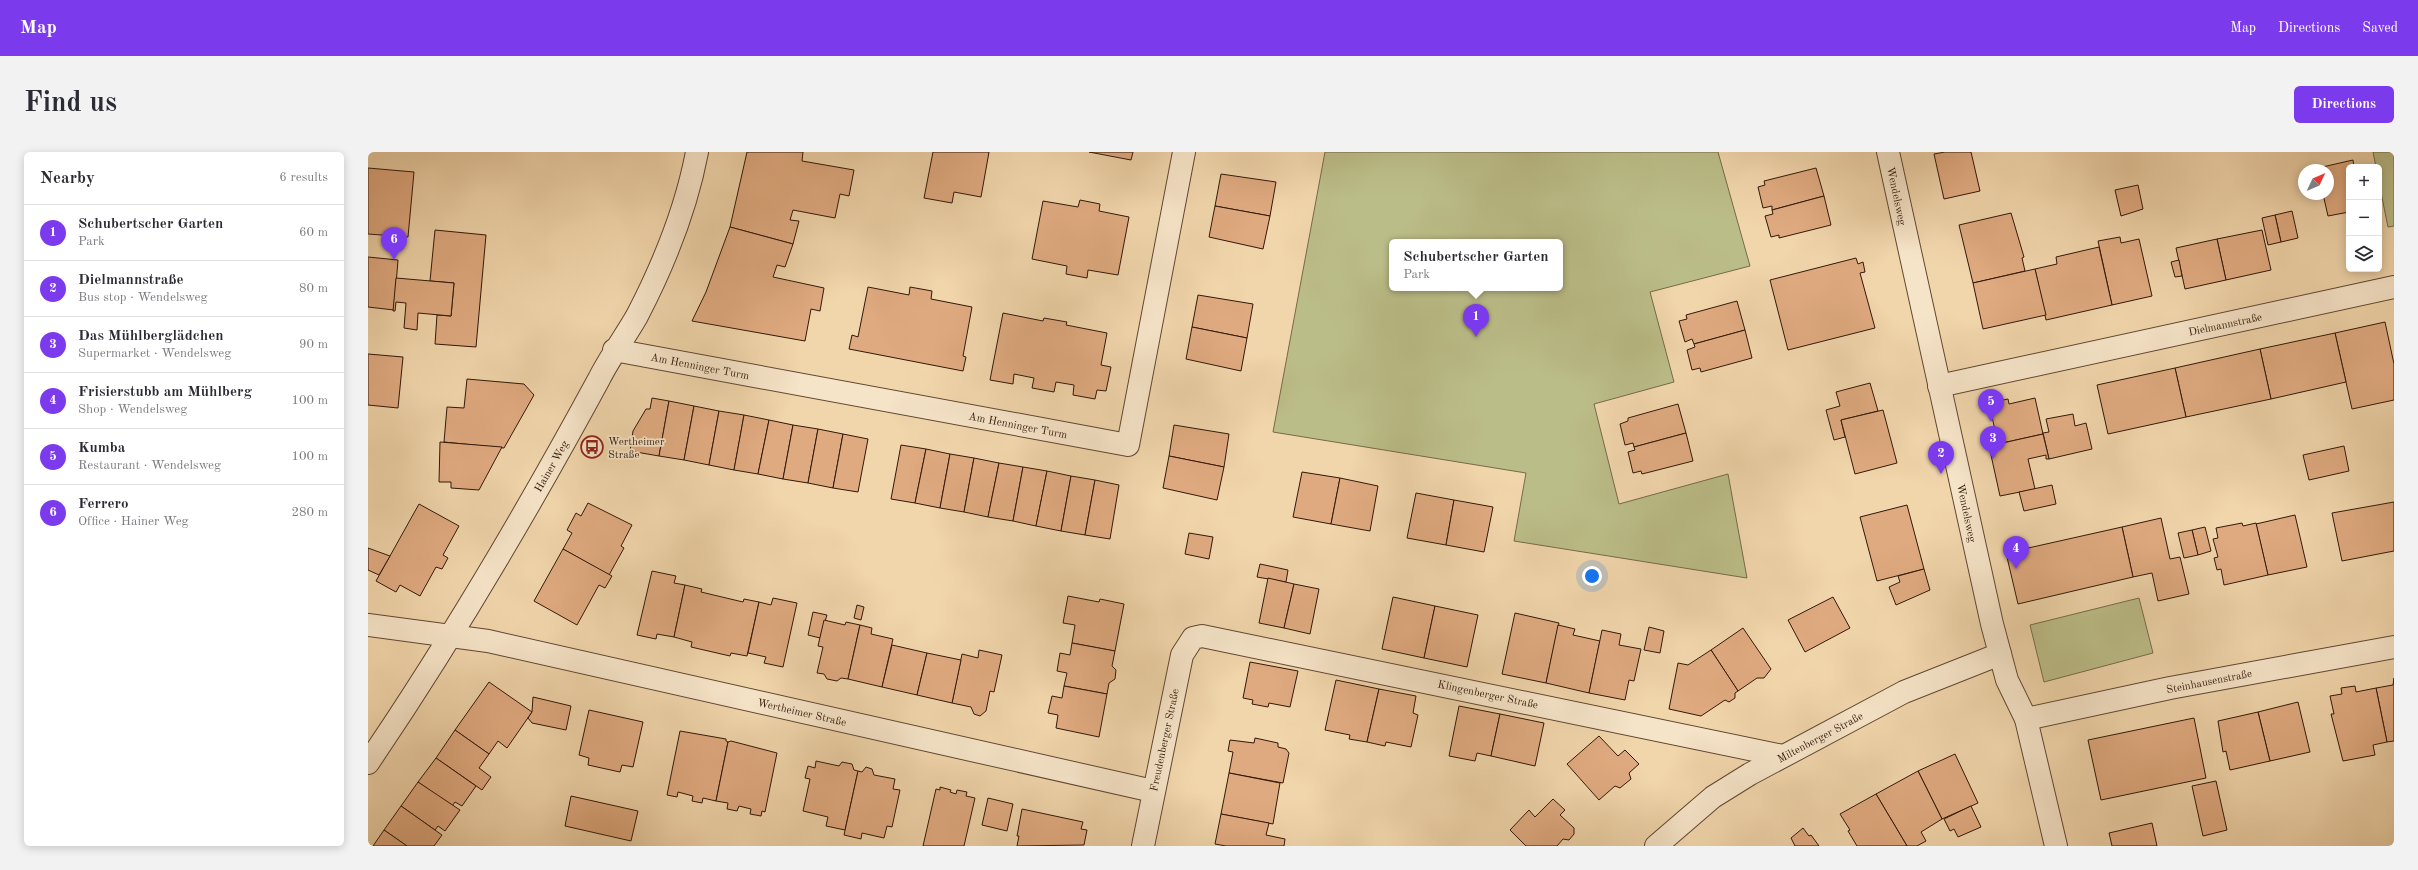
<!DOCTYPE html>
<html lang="en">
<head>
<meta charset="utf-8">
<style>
  :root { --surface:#fff; --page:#f2f2f3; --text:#2b2b33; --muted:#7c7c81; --line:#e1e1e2; --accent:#7c3aed }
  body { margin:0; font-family:"Old Standard TT",serif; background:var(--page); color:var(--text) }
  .controls { position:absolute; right:12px; top:12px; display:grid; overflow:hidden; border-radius:6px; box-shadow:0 2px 10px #0003 }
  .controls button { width:36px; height:36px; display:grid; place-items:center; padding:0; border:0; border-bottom:1px solid var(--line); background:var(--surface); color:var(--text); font:20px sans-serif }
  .compass { position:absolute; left:1930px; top:12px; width:36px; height:36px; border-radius:50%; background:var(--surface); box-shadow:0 2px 10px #0003; rotate:46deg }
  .you { position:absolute; left:1224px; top:424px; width:14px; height:14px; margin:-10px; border:3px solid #fff; border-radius:50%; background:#1a73e8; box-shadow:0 0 0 6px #1a73e833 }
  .badge { display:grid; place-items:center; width:26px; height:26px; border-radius:50%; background:var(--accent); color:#fff; font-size:13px; font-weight:700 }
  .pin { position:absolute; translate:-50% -33px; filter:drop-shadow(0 1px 2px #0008) }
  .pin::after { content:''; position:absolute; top:21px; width:14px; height:12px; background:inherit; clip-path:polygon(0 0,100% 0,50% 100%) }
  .popup { position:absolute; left:1021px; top:87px; width:174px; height:52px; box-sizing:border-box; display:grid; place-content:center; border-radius:6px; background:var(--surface); filter:drop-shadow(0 1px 3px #0005); font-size:13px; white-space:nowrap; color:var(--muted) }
  .popup b { font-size:15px; color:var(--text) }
  .popup::after { content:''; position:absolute; left:50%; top:100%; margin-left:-8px; border:8px solid transparent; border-top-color:var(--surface) }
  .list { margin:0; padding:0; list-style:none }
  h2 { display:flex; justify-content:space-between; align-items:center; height:52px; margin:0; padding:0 16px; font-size:17px }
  h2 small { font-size:13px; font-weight:400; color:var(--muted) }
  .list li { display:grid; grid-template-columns:26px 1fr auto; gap:12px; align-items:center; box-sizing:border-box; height:56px; padding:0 16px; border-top:1px solid var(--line) }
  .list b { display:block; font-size:15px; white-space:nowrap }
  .list p { margin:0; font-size:13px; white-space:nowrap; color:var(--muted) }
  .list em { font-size:13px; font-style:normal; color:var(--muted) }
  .icon { flex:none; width:22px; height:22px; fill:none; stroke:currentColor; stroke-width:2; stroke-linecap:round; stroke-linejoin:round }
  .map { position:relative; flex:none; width:2026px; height:694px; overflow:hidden; border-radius:6px }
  header { display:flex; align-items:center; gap:24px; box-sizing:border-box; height:56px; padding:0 20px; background:var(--accent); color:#fff }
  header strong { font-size:19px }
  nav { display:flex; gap:22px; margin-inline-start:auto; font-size:14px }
  .intro { display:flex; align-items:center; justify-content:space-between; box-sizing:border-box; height:96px; padding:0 24px }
  h1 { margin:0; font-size:28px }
  .button { padding:10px 18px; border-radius:6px; background:var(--accent); color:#fff; font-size:14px; font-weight:700 }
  main { display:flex; gap:24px; padding:0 24px }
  aside { flex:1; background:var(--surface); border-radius:6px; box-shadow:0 2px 10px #0003 }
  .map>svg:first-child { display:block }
  .green { fill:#bbbd88; stroke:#766a48; fill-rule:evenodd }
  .building { fill:#e0aa80; stroke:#311809 }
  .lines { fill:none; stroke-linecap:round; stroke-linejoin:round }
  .minor-casing { stroke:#614732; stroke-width:24 }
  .minor { stroke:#f6e4c8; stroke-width:22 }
  .labels { text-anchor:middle; stroke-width:3.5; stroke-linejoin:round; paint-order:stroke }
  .street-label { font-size:11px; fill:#311809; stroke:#f6e4c8 }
  .poi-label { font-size:11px; fill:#311809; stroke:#f6e4c8; text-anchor:start }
</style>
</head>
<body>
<header>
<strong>Map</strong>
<nav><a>Map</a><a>Directions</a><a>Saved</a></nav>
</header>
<div class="intro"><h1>Find us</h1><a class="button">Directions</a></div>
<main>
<aside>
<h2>Nearby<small>6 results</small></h2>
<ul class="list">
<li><span class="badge">1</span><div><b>Schubertscher Garten</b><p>Park</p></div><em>60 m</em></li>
<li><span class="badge">2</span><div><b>Dielmannstraße</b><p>Bus stop · Wendelsweg</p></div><em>80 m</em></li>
<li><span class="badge">3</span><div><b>Das Mühlberglädchen</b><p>Supermarket · Wendelsweg</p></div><em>90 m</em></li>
<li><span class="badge">4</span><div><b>Frisierstubb am Mühlberg</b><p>Shop · Wendelsweg</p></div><em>100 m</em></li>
<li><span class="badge">5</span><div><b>Kumba</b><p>Restaurant · Wendelsweg</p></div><em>100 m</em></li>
<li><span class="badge">6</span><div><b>Ferrero</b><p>Office · Hainer Weg</p></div><em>280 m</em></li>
</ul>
</aside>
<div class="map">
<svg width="2026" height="694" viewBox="0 0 2026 694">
  <rect width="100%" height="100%" fill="#f1d5ab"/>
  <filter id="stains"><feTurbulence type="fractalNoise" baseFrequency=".005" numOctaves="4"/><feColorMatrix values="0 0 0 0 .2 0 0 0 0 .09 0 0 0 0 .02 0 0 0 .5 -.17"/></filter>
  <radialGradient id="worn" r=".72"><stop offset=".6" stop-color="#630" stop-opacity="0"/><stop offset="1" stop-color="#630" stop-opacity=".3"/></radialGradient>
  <g class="green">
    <path d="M957 0H1350L1382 114 1282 140 1306 230 1226 252 1251 352 1360 322 1379 426 1146 389 1158 321 905 280ZM1024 90H1192V136H1024Z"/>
    <path d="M2005 0H2026V74L2020 75 2011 31V15H2008Z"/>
    <path d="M1771 446 1785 501 1676 530 1662 473Z"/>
  </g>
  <g class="building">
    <path d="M379 0H435L434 9 486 18 481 44 472 42 467 66 425 58 422 68 431 69 425 92 362 75Z"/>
    <path d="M565 0H621L613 45 586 40 584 51 556 46Z"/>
    <path d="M721 0H765L763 8Z"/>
    <path d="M1577 0H1603L1612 39 1576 47 1566 2Z"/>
    <path d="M1985 8 1986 15H1981V60L1960 64 1955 42H1960V18H1950V16Z"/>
    <path d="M0 16 46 20 40 85 0 82Z"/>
    <path d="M1448 16 1456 44 1404 58V54L1395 56 1390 35 1397 33 1396 29Z"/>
    <path d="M853 22 908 30 902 64 847 54Z"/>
    <path d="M1770 33 1775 57 1753 64 1747 38Z"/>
    <path d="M1456 44 1463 73 1411 86V83L1403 85 1397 64 1405 62 1404 58Z"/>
    <path d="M712 48 732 52 731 59 761 65 750 123 720 118 719 126 698 122 699 114 664 107 675 49 710 55Z"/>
    <path d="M847 54 902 64 895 97 841 85Z"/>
    <path d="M1924 59 1930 86 1913 90 1907 63Z"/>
    <path d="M1643 61 1656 105 1654 106 1657 119 1605 131 1591 73Z"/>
    <path d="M1907 63 1913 90 1900 93 1894 66Z"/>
    <path d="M362 75 425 92 417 115 409 113 405 125 456 136 452 159 443 157 437 189 324 169 338 140Z"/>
    <path d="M67 78 118 83 108 195 67 192 69 163 83 164 86 131 62 129Z"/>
    <path d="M1894 78 1903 118 1858 128 1849 87Z"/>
    <path d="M1752 85 1753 91 1771 87 1784 144 1744 153 1730 89Z"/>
    <path d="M1849 87 1858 128 1817 137 1808 96Z"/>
    <path d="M1731 95 1744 153 1678 168 1667 117 1689 112 1688 105Z"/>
    <path d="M0 105 30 108 26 158 0 155Z"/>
    <path d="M1488 106 1490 112 1495 110 1497 120 1492 121 1507 176 1420 198 1402 128Z"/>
    <path d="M1811 108 1814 124 1807 125 1803 110Z"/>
    <path d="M1667 117 1678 163 1615 177 1605 131Z"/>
    <path d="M28 126 86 131 83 164 50 161 49 178 36 176 38 151 28 150 27 159H25Z"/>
    <path d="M500 135 541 143 542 135 564 139 563 147 604 155 595 204 598 205 595 219 481 197 484 183 490 185Z"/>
    <path d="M830 143 885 152 879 186 824 175Z"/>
    <path d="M1369 149 1377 178 1326 192 1324 187 1317 190 1311 169 1319 167 1318 163Z"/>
    <path d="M635 161 675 169 676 166 699 170 698 173 739 181 733 213 743 215 738 239 729 238 727 247 705 243 706 233 688 230 686 240 664 236 666 226 646 222 645 232 622 228Z"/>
    <path d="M2017 170 2026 212V248L1984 257 1967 181Z"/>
    <path d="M824 175 879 186 873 219 818 207Z"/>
    <path d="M1377 178 1384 206 1333 220 1332 216 1324 218 1319 198 1327 195 1326 192Z"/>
    <path d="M1967 181 1978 230 1903 247 1892 197Z"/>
    <path d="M1892 197 1903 247 1818 265 1807 216Z"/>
    <path d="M0 202 35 205 30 256 0 253Z"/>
    <path d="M1807 216 1818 265 1740 282 1729 233Z"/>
    <path d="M99 227 156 232 166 243 136 296 76 290 79 255 96 256Z"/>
    <path d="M1502 231 1510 259 1473 268 1477 285 1466 288 1458 258 1472 254 1468 240Z"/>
    <path d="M284 246 301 249 291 304 262 299 265 279 278 257H282Z"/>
    <path d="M1667 246 1675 282 1630 292 1621 251 1640 247 1641 252Z"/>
    <path d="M301 249 326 254 316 308 291 304Z"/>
    <path d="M1310 252 1318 281 1266 295 1265 291 1257 293 1252 272 1260 269V266Z"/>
    <path d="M326 254 351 259 341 313 316 308Z"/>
    <path d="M1515 258 1529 311 1487 322 1473 268Z"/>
    <path d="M351 259 376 263 366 318 341 313Z"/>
    <path d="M1705 262 1707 274 1718 271 1724 297 1681 307 1675 281 1681 280 1678 267Z"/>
    <path d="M376 263 401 268 390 322 366 318Z"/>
    <path d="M401 268 425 273 415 327 390 322Z"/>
    <path d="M425 273 450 277 440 331 415 327Z"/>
    <path d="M806 273 861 282 856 315 801 304Z"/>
    <path d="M450 277 475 282 465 336 440 331Z"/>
    <path d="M1318 281 1325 309 1274 322 1273 319 1265 321 1260 300 1267 298 1266 295Z"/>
    <path d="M475 282 500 287 490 340 465 336Z"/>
    <path d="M1675 282 1681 307H1678V303L1660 307 1667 337 1632 344 1621 294Z"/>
    <path d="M72 290 134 295 111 338 83 336V330H71Z"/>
    <path d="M533 293 558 297 547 351 523 347Z"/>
    <path d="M1976 294 1981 319 1941 328 1935 303Z"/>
    <path d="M558 297 582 302 572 356 547 351Z"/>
    <path d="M582 302 606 306 596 360 572 356Z"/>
    <path d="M801 304 856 315 849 348 795 336Z"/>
    <path d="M606 306 631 311 620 365 596 360Z"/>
    <path d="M631 311 655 315 645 369 620 365Z"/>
    <path d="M655 315 679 319 668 374 645 369Z"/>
    <path d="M679 319 703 324 693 379 668 374Z"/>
    <path d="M934 320 972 326 963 372 925 365Z"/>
    <path d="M703 324 727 328 717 383 693 379Z"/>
    <path d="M972 326 1010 334 1002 379 963 372Z"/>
    <path d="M727 328 751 333 742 387 717 383Z"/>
    <path d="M1684 333 1688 352 1656 359 1651 340Z"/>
    <path d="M1048 341 1086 348 1078 393 1039 386Z"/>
    <path d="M1086 348 1125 355 1116 400 1078 393Z"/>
    <path d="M2026 350V399L1974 409 1964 361Z"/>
    <path d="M220 351 264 373 253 394 256 396 241 423 195 397 204 381 199 378 208 361 213 364Z"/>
    <path d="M51 352 91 374 75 403 80 406 74 417 68 415 52 444 32 433 28 440 8 429Z"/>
    <path d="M1539 353 1556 417 1509 429 1492 365Z"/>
    <path d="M1927 363 1939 415 1900 423 1888 372Z"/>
    <path d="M1793 366 1802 407 1812 405 1821 442 1790 449 1784 421 1765 425 1754 375Z"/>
    <path d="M1874 371 1875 374 1888 371 1900 423 1856 433 1853 417 1849 418 1846 406 1850 405 1845 387 1850 386 1848 376Z"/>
    <path d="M1754 375 1765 425 1650 452 1638 401Z"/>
    <path d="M1837 375 1843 399 1830 403 1824 378Z"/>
    <path d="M1824 378 1830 403 1816 406 1810 381Z"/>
    <path d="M821 381 845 385 841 407 817 402Z"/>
    <path d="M0 396 22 404 11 423 0 418Z"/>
    <path d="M195 397 244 424 237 436 231 433 209 473 166 449Z"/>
    <path d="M892 412 920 418 918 430 889 425Z"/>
    <path d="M1556 417 1562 438 1528 453 1521 435 1532 430 1530 424Z"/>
    <path d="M284 419 308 424 306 431 317 433 306 485 289 482 288 487 269 483Z"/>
    <path d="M900 426 926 432 916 476 891 471Z"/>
    <path d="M926 432 951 437 942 482 916 476Z"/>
    <path d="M317 433 334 437 333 440 375 450 376 447 391 450 379 504 363 501 362 504 323 495 324 490 306 485Z"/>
    <path d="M700 444 731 450 732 447 756 452 747 499 704 491 707 473 695 471Z"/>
    <path d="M1025 445 1067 454 1056 506 1014 497Z"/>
    <path d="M1465 445 1482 476 1437 500 1420 468Z"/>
    <path d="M405 446 429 451 415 515 396 511 398 505 380 501 391 450 403 453Z"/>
    <path d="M489 453 496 455 493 468 486 466Z"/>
    <path d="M1067 454 1110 463 1099 515 1056 506Z"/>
    <path d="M445 460 459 463 452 486 440 483Z"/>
    <path d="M1147 461 1191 471 1178 531 1134 522Z"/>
    <path d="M456 468 477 473 478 470 492 473 480 527 473 526 469 529 459 527 456 522 449 521 455 495 450 494Z"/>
    <path d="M492 473 504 476 503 482 525 487 514 535 480 527Z"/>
    <path d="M1190 473 1207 477 1205 483 1232 489 1221 541 1178 531Z"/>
    <path d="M1281 475 1296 479 1292 501 1276 498Z"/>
    <path d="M1375 476 1403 517 1396 526H1389L1370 539 1343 498Z"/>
    <path d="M1234 478 1253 482 1251 493 1273 497 1266 529 1261 528 1257 548 1221 541Z"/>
    <path d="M704 491 747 499 744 514 748 518 747 527 741 531 739 542 696 534 699 521 689 519 692 501 702 503Z"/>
    <path d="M524 493 559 501 549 543 514 535Z"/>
    <path d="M611 498 634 503 626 540 622 539 618 559 612 564 606 562 603 555 584 551 594 502 610 506Z"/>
    <path d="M1343 498 1370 539 1367 541V546L1361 550 1357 548 1333 564 1301 557 1310 511 1320 513Z"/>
    <path d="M559 501 593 508 584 551 549 543Z"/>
    <path d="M882 510 930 519 922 555 901 551 900 555 884 552 885 548 875 546Z"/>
    <path d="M2026 526V589L2019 590 2008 536 2025 533Z"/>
    <path d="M968 528 1011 537 999 590 981 587 982 583 957 578Z"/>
    <path d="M121 530 164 560 139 596 130 589 121 602 87 578Z"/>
    <path d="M696 534 739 542 731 585 688 576 690 563 680 561 684 544 694 546Z"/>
    <path d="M1987 534 1988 540 2008 536 2019 590 2005 593 2007 603 1975 609 1963 562H1966L1962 544 1974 542 1973 536Z"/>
    <path d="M1011 537 1048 544 1045 561 1050 563 1043 595 1018 590 1017 594 999 590Z"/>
    <path d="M165 545 203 554 198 578 164 571 160 566 164 560Z"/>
    <path d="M1930 550 1942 600 1902 609 1890 560Z"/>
    <path d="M1091 554 1132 562 1123 604 1109 601 1107 609 1081 604Z"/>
    <path d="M221 558 275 570 265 615 254 613 252 620 220 613 221 606 211 603Z"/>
    <path d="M1890 560 1902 609 1862 618 1858 599 1855 600 1850 569Z"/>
    <path d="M1132 562 1176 571 1167 614 1123 604Z"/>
    <path d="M1826 566 1838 626 1733 648 1720 588Z"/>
    <path d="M87 578 121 602 111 616 123 625 114 638 68 606Z"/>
    <path d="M312 579 358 587V589L360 590 348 649 335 646 334 651 324 649 325 644 310 640 309 645 299 643Z"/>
    <path d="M1231 584 1250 604 1257 598 1271 612 1261 621 1263 627 1252 636 1247 634 1231 648 1199 612Z"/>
    <path d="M887 586 910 591V595L918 597 921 601 915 631 861 621 865 600 860 599 862 588 886 591Z"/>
    <path d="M363 589 409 601 397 660 394 659 393 664 382 662 383 657 371 654 369 659 359 657 360 651 348 649 360 590Z"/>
    <path d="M1587 602 1610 651 1574 667 1550 619Z"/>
    <path d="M68 606 108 634 94 654 87 650 84 654 50 630Z"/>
    <path d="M448 609 471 614 474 610 484 612 486 618 490 619 477 678 458 674 460 665 435 659 442 627 437 626 440 614 447 616Z"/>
    <path d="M498 615 504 617 506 623 527 627 525 637 532 638 524 675 519 674 516 686 494 681 493 687 476 683 490 619 494 620Z"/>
    <path d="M1550 619 1574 667 1553 680 1558 689 1549 694H1539L1508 642Z"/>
    <path d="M861 621 912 631 905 672 853 662Z"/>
    <path d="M1848 629 1859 678 1835 684 1824 634Z"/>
    <path d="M50 630 92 658 77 679 70 674 67 678 33 654Z"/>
    <path d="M572 635 583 638 582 640 588 642 589 638 599 640 598 644 607 646 596 694H555L568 637 572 638Z"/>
    <path d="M1508 642 1539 694H1489L1480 679 1482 678 1472 662Z"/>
    <path d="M203 644 270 659 263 689 197 674Z"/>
    <path d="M620 646 645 652 639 679 614 673Z"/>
    <path d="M1185 647 1197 658 1192 663 1206 676V682L1201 688 1195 687 1189 694H1158L1142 678 1161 658 1167 665Z"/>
    <path d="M33 654 74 683 66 694H39L16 678Z"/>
    <path d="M1603 654 1613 675 1590 685 1586 677 1582 679 1576 667Z"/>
    <path d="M654 657 715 670 713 677 719 678 716 693 649 694 651 684H649Z"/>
    <path d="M853 662 901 671 898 683 917 687 916 694H858L847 692Z"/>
    <path d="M1784 671 1789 694H1744L1741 681Z"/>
    <path d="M1435 676 1441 684 1443 683 1451 694H1427L1423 686Z"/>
    <path d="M16 678 39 694H5Z"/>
  </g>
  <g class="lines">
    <g class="minor-casing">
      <g id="minor">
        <path d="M1520 0 1624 472 1639 528 1658 567 1688 694"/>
        <path d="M246 198 760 293 816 0"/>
        <path d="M1571 234 2026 135"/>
        <path d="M0 473 120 489 785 639"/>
        <path d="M1658 567 1802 536 2026 495"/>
        <path d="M0 611C84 487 160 358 231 227 242 205 257 185 269 164 296 112 318 58 329 0"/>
        <path d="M775 694 814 503 825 486 834 484 1415 604"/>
        <path d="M1288 694 1345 645 1382 622 1536 540 1632 502"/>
      </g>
    </g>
    <use href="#minor" class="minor"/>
  </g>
  <defs>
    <g id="bus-ring" transform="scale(1.15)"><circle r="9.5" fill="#f6e4c8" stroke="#8f2418" stroke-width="1.5"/><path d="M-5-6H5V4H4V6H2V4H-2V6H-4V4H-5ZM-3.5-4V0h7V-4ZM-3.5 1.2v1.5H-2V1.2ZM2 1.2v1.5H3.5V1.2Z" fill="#8f2418"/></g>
  </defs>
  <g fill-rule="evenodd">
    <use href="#bus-ring" x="224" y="295"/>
  </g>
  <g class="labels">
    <g class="street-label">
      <text transform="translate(1529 44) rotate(78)" y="4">Wendelsweg</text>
      <text transform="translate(1857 172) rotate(-12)" y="4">Dielmannstraße</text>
      <text transform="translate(332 214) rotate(11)" y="4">Am Henninger Turm</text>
      <text transform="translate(650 273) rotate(11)" y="4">Am Henninger Turm</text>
      <text transform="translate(183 314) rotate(-60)" y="4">Hainer Weg</text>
      <text transform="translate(1599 361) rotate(78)" y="4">Wendelsweg</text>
      <text transform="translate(1841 529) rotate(-11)" y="4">Steinhausenstraße</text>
      <text transform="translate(1120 542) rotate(12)" y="4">Klingenberger Straße</text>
      <text transform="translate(434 560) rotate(13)" y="4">Wertheimer Straße</text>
      <text transform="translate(1452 585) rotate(-28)" y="4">Miltenberger Straße</text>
      <text transform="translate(796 588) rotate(-78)" y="4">Freudenberger Straße</text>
    </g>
    <g class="poi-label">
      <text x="240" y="293">Wertheimer<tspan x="240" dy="13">Straße</tspan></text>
    </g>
  </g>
  <rect width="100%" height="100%" filter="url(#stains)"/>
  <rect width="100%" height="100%" fill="url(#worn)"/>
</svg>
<div class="controls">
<button>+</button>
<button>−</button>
<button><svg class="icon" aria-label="layers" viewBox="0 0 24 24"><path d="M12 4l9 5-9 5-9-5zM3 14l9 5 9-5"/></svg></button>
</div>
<svg class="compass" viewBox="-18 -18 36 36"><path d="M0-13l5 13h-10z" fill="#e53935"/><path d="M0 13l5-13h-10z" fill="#7c7c81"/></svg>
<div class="you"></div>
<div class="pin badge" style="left:1108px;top:185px">1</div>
<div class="popup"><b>Schubertscher Garten</b>Park</div>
<div class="pin badge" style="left:1573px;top:322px">2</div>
<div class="pin badge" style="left:1625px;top:307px">3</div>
<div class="pin badge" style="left:1648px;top:417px">4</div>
<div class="pin badge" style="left:1623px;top:270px">5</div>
<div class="pin badge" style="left:26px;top:108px">6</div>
</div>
</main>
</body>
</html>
